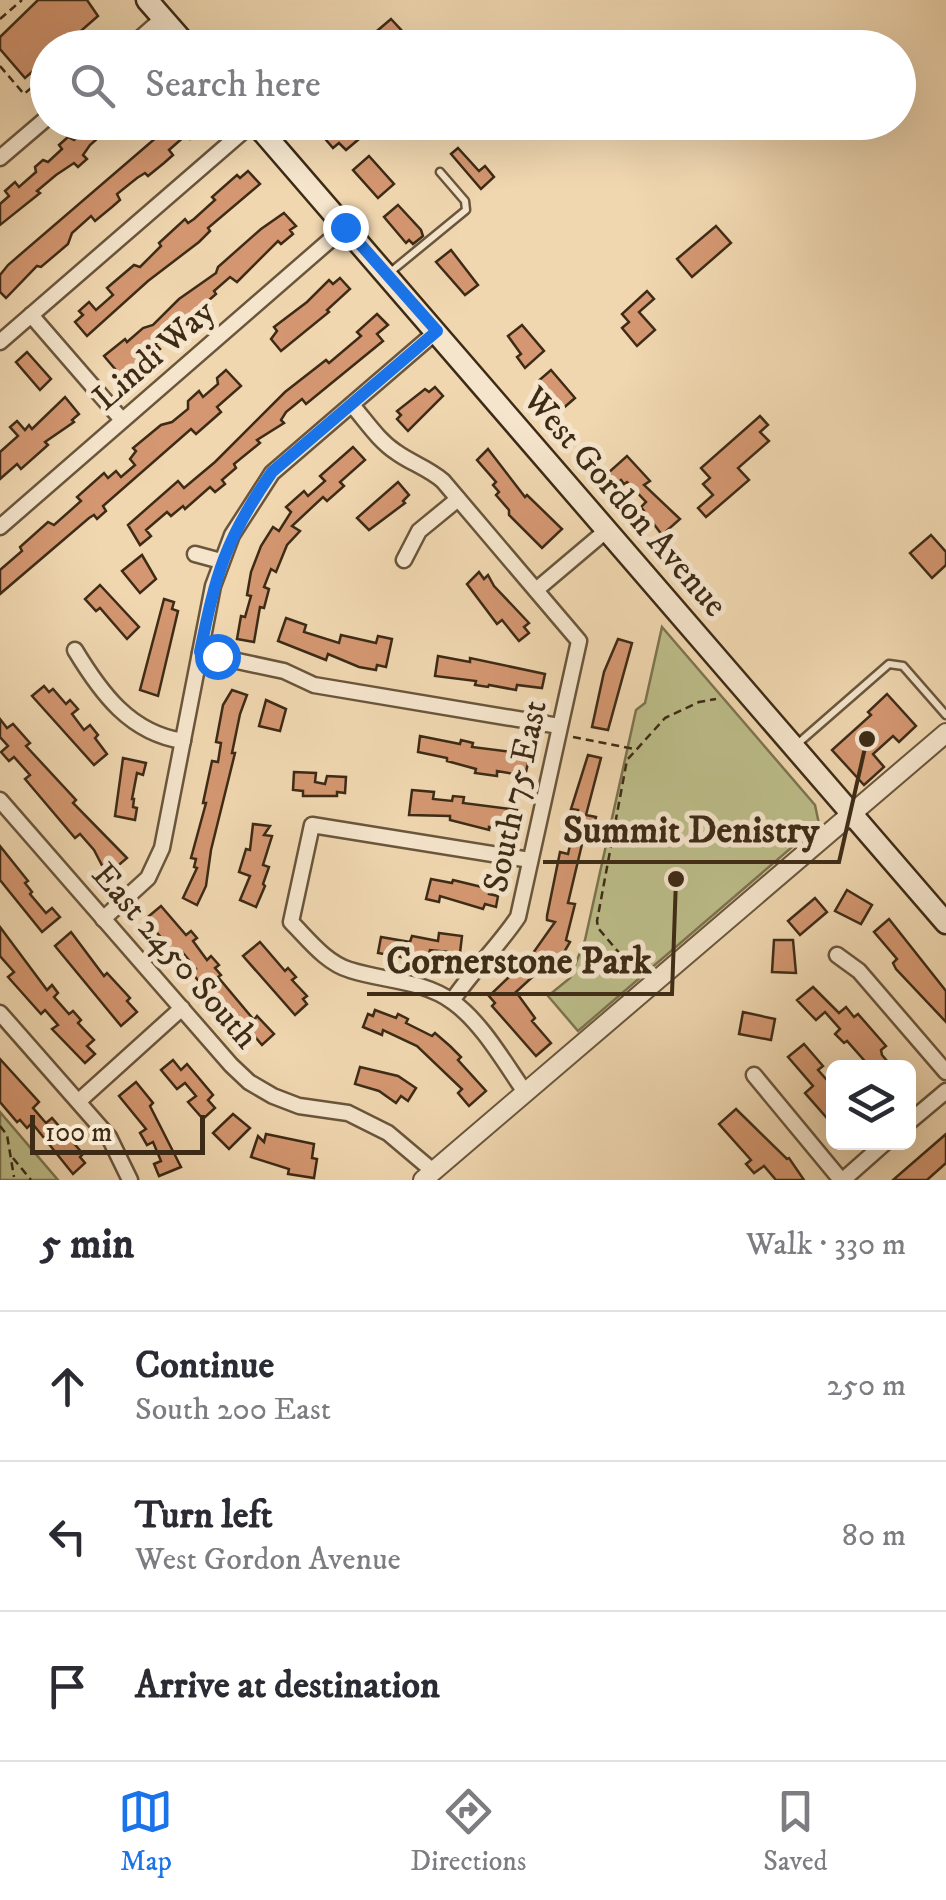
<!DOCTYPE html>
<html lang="en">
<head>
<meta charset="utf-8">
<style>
  :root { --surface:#fff; --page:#f7f7f7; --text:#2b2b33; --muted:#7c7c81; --line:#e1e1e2; --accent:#1a73e8 }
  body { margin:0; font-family:"IM FELL DW Pica",serif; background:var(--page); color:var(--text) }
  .controls { position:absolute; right:30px; bottom:30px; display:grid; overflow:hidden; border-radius:15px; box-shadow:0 10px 40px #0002 }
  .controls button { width:90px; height:90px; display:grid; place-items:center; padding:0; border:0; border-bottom:2px solid var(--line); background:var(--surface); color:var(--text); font:50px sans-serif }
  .scale { position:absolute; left:30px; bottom:25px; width:175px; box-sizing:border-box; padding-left:10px; border:5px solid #3d2b16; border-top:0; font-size:28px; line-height:35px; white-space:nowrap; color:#3d2b16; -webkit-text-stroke:8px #f5e5cc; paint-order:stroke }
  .stop { position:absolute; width:30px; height:30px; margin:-22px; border:8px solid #1a73e8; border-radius:50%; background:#fff }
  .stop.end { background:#1a73e8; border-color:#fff; box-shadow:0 2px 10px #0008 }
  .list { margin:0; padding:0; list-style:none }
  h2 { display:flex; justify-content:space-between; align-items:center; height:130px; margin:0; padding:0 40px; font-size:42px }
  h2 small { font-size:32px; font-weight:400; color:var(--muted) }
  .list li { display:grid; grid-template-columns:65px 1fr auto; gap:30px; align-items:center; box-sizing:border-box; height:150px; padding:0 40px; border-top:2px solid var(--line) }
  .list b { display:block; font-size:38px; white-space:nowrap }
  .list p { margin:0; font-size:32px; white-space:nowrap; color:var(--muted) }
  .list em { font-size:32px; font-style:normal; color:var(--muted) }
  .icon { flex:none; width:55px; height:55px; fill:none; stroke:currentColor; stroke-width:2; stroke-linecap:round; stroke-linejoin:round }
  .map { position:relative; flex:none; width:946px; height:1180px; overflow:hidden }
  .search { position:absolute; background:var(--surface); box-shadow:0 10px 40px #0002; left:30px; right:30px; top:30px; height:110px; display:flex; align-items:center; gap:25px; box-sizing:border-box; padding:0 35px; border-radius:55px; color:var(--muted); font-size:38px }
  .sheet { height:580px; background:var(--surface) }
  nav { display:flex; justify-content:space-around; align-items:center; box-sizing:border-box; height:140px; border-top:2px solid var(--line); background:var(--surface); font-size:28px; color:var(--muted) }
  nav a { display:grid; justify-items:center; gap:5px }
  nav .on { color:var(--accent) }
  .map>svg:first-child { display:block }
  .green { fill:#bcbd89; stroke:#7c7450; stroke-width:2.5 }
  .building { fill:#d49771; stroke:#3d2b16; stroke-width:2.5 }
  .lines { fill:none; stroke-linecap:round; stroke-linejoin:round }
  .service-casing { stroke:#6a563c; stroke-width:11 }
  .minor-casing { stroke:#6a563c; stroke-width:19 }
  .tertiary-casing { stroke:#6a563c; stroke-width:22 }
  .secondary-casing { stroke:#3d2b16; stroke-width:25 }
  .path { stroke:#3d2b16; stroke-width:2.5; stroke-dasharray:8 5; stroke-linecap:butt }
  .service { stroke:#f5e5cc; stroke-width:6 }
  .minor { stroke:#f5e5cc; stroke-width:14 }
  .tertiary { stroke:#f5e5cc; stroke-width:18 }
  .secondary { stroke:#f5e5cc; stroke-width:20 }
  .route { stroke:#1a73e8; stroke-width:12 }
  .labels { text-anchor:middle; stroke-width:10; stroke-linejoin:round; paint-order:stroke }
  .street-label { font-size:35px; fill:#3d2b16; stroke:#f5e5cc }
  .leader { fill:none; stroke:#3d2b16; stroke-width:4 }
  .callout-dot { fill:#3d2b16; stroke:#f5e5cc; stroke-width:4 }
  .callout-label { font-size:38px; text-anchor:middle; font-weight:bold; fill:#3d2b16; stroke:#f5e5cc; stroke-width:10; stroke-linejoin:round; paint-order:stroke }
</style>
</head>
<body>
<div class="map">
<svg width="946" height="1180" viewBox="0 0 946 1180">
  <rect width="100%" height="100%" fill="#f0d7b0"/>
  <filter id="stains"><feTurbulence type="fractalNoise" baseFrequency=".002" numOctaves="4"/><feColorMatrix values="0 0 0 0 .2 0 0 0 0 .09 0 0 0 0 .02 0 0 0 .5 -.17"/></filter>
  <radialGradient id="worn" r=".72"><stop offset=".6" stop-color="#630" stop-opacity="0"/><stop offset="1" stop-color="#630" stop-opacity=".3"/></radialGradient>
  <g class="green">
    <path d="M662 627 815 805 819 824 578 1031 548 996 570 978 585 940 636 710 645 703Z"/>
    <path d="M0 1112 58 1180H0Z"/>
  </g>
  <g class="building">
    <path d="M38 0H87L98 16 75 36 78 39 69 48H48V58L25 78 0 49V37Z"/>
    <path d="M391 19 404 33 387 48H369L364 42Z"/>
    <path d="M93 122H116L90 145 83 155 87 159 78 167 74 163 56 175 37 191 40 193 0 225V204L9 196 5 191 15 182 19 187 36 172 35 167 43 160 48 162 62 149 59 145 68 137 74 140Z"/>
    <path d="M178 122H205L190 139 186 135 169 150 173 155 164 163 148 176 145 173 137 178 117 194 120 200 112 207 95 221 91 216 72 233 68 244 41 267 37 266 6 298 0 292V275L8 265 158 136Z"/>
    <path d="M339 122H345L359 139 346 150 339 143 333 148 320 133 331 124 334 127Z"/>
    <path d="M458 148 479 171 485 166 494 177 481 189 451 154Z"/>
    <path d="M369 156 394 184 378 198 353 170Z"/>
    <path d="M248 171 260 184 208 228 210 231 199 242 148 281 87 336 75 322 83 315 79 311 89 302 96 310 113 295 107 288 134 265 140 267 161 246 159 243 185 219 188 223 194 219 215 200 212 197 237 175 240 178Z"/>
    <path d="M398 205 421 230 423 236 413 244 409 240 406 243 384 217Z"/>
    <path d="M284 213 296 226 290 230 293 234 281 244 278 241 237 282 230 277 214 291 216 294 208 301 211 305 185 327 181 322 155 344 160 349 133 372 121 376 104 356 125 339 127 342 143 328 153 325 179 299 216 273 218 267 261 229Z"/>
    <path d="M716 226 731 243 692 277 677 259Z"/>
    <path d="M451 250 478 285 465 295 436 262Z"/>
    <path d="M340 278 350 289 327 310 329 312 281 351 271 339 277 331 274 327 307 302 329 280 333 284Z"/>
    <path d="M647 291 654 299 639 312 655 330 637 346 622 328 629 322 622 314Z"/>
    <path d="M377 314 388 325 377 334 383 341 306 404 302 399 286 412 281 420 284 423 257 440 260 443 234 464 236 468 222 480 225 484 215 492 210 487 185 509 183 506 171 516 167 512 146 530 151 536 140 545 128 525 178 481 184 488 215 462 285 392 326 360 329 363 361 336 357 332Z"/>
    <path d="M522 325 544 351 525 368 517 357 521 354 508 336Z"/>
    <path d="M27 352 51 379 40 390 16 362Z"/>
    <path d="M226 370 241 386 217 407 221 412 196 434 191 429 103 506 106 511 97 519 94 515 89 518 0 594V570L22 551 20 547 48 522 54 525 81 501 77 497 104 473 108 478 116 471 121 477 135 465 130 459 136 451 133 448 161 425 172 422 188 409V401L199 391 203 397 218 384 217 378Z"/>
    <path d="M551 370 575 398 560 411 541 392 536 383Z"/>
    <path d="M435 387 443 396 408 431 397 419 401 415 397 411 425 389 429 392Z"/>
    <path d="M65 397 79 414 72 420 74 422 45 442 48 445 21 469 17 464 0 479V452L18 436 10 427 17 421 25 430 29 425 32 429Z"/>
    <path d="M760 416 768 425 760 432 769 441 738 468 749 480 706 517 698 508 713 495 703 484 710 478 701 468Z"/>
    <path d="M353 447 365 460 340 482 344 486 327 501 323 497 292 526 300 531 287 545 276 572 271 569 264 587 269 589 264 608 260 607 254 642 237 639 241 616 245 617 251 596 247 595 251 572 261 546 273 527 279 531 291 512 286 507 304 491 308 496 325 481 320 476Z"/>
    <path d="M488 449 525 497 527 495 562 529 542 548 509 515V510L496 495 499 492 493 485 496 482 477 460Z"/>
    <path d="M627 456 650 481 644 485 680 519 662 535 641 507 646 502 627 482 624 484 621 480 617 483 608 473Z"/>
    <path d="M398 482 409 495 403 501 405 503 369 530 357 518Z"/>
    <path d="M931 535 946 552V565L932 578 910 553Z"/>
    <path d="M142 555 156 579 140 593 122 571Z"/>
    <path d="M479 572 484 579 488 575 494 586 529 623 524 627 529 633 519 641 502 620 497 624 467 584Z"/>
    <path d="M100 585 139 627 127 639 100 608 96 611 85 599Z"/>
    <path d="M164 599 174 602 172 609 178 611 158 696 140 690Z"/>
    <path d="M286 618 306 625 304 632 339 643 341 635 376 643 378 636 392 639 386 667 377 665 376 670 359 667 328 654 326 660 278 641Z"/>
    <path d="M618 639 632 643 608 730 592 727 604 672Z"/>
    <path d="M438 656 470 662V658L545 674 542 688 517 685 516 690 489 685 488 687 475 685 476 681 435 676Z"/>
    <path d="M44 686 49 692 53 689 66 704 70 700 78 709 72 714 84 730 90 725 98 735 95 738 107 754 94 765 32 696Z"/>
    <path d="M232 690 247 695 240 714 232 753H235L211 850 206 886 197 905 183 898 197 868 194 867 196 859 191 858 206 803H203L212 761 218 762 221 743 216 742 223 705Z"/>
    <path d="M887 694 916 726 899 742 893 736 873 754 884 767 864 785 832 750 871 715 868 712Z"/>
    <path d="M266 700 286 709 280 731 259 726Z"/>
    <path d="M0 719 7 728 13 724 30 743 26 746 76 800 73 803 127 858 107 875 94 850 80 834 75 838 25 779 30 775 14 757 9 761 1 752 8 746 0 737Z"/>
    <path d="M420 736 460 744 461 740 473 743 472 747 519 753 518 757 529 759 525 776 497 771V776L475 773 476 769 447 761V758L418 752Z"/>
    <path d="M588 755 601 758 586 815 596 817 590 842 583 840 568 903 575 904 566 940 570 942 559 961 553 958 516 992 535 1018 532 1021 551 1043 536 1056 492 1006 495 1003 489 996 531 956 555 922 547 920V916L560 852 568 854 578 810 571 809Z"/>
    <path d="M123 758 146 763 143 775 137 773 132 799H134L133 807 137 808 135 820 115 816Z"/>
    <path d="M294 772 316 773 315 782 325 784 327 776 346 777 345 793 337 792V796H303V791L293 790Z"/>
    <path d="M412 790 434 792 433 799 452 801 453 796 464 797 463 803 517 810 515 825 505 824 504 829 489 827V830L450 820V816L409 815Z"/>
    <path d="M253 824 270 826 264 835 272 836 263 865 269 867 263 884 265 886 256 907 240 900 250 876 239 872 246 849 250 850Z"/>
    <path d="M0 846 28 881 25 883 32 892 30 894 46 913 52 908 60 917 42 932 0 880Z"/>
    <path d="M431 879 452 883 453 880 490 889 489 894 498 896 496 907 485 904 483 909 440 896 439 902 426 899Z"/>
    <path d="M847 890 872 905 861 924 835 911Z"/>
    <path d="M815 898 827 912 800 935 788 921Z"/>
    <path d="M161 906 186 935 191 931 197 938 193 941 207 960 211 956 219 965 215 968 221 975 218 977 254 1020 257 1016 274 1034 262 1045 256 1038 251 1042 230 1020 215 1002 220 998 204 981 201 984 192 973 196 969 183 953 178 957 152 927 155 924 149 916Z"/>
    <path d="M889 919 946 991V1022L896 969 893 963 897 959 874 932Z"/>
    <path d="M0 927 47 990 52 985 58 993 54 997 69 1014 73 1011 81 1020 78 1023 94 1040 87 1046 95 1054 85 1063 52 1029 58 1025 45 1010 41 1014 8 977 14 972 0 956Z"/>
    <path d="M71 932 104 976 107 973 130 998 127 1001 137 1012 121 1026 55 946Z"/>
    <path d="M439 933 462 936 460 953 430 950 428 957 402 952 401 957 378 953 381 937 410 942 412 936 438 941Z"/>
    <path d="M774 940H793L796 973 772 972Z"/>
    <path d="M260 942 285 971 288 968 296 977 292 980 307 996 303 999 307 1004 295 1015 243 956Z"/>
    <path d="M813 987 839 1013 846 1007 854 1017 858 1014 886 1046 881 1050 882 1055 893 1068H871L847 1041 844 1043 835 1034 840 1029 825 1012 816 1020 812 1016 797 1000Z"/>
    <path d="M375 1010 396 1018 398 1014 408 1019 406 1023 432 1036 435 1033 450 1046 461 1057 458 1060 486 1091 469 1106 458 1093 462 1089 417 1046 383 1030 382 1035 363 1027 368 1014 373 1016Z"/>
    <path d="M743 1012 775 1019 771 1040 739 1034Z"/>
    <path d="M804 1044 823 1066 818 1070 834 1088V1110L826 1117 805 1093 813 1086 788 1057Z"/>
    <path d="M0 1059 39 1102 33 1108 46 1123 52 1118 83 1154 80 1157 85 1163 73 1174 32 1123 27 1128 20 1120 17 1122 0 1102Z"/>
    <path d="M173 1060 181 1070 187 1064 213 1095 208 1100 215 1108 203 1119 188 1102 196 1096 185 1083 177 1089 161 1070Z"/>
    <path d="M360 1067 398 1076 416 1088 408 1101 401 1096 396 1103 379 1091 355 1084Z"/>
    <path d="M136 1082 153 1103 150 1106 181 1167 159 1176 154 1164 161 1161 153 1142 147 1145 140 1133 146 1129 119 1096Z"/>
    <path d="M736 1109 787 1159 789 1158 804 1180H776L764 1166 754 1173 746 1164 751 1160 719 1124Z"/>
    <path d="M233 1114 250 1128 229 1149 213 1133Z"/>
    <path d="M266 1134 314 1144 312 1158 317 1159 314 1178 288 1174 289 1169 251 1157 258 1136 264 1142Z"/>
    <path d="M946 1134V1163L927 1180H893Z"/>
  </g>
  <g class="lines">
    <g class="service-casing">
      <g id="service">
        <path d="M388 274 466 210 465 201 440 172"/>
        <path d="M795 746 889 664 903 666 946 715"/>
      </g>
    </g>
    <g class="minor-casing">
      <g id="minor">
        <path d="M129 48 163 18"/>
        <path d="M0 158 48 117"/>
        <path d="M31 315 122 420"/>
        <path d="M0 342 254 122"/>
        <path d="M352 405C366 421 378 440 396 452 411 463 428 468 443 481L579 641 518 917C498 947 472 971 452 1001"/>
        <path d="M0 527 345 227"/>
        <path d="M195 554 221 561"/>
        <path d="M404 560 419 531 458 499"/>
        <path d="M536 590 607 530"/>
        <path d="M75 650C101 693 130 733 183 741"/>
        <path d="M200 653 284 671 314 685 559 726"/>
        <path d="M0 800 231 1065 249 1082 273 1096 299 1106 348 1113 388 1133 433 1171"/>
        <path d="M103 919 148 878 162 848 213 586 232 535 272 473 437 331"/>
        <path d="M837 955 859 971 946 1072"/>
        <path d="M0 1013 109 1137 130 1180"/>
        <path d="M754 1075 841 1180"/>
        <path d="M525 1092C504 1062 482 1023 453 1002 423 980 384 981 350 970 326 963 308 939 291 922L312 825 530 860"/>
        <path d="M79 1101 182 1008"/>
        <path d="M908 1123 946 1091"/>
        <path d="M843 1180 886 1142"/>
      </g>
    </g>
    <g class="tertiary-casing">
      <path id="tertiary" d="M423 1180 946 733"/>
    </g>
    <g class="secondary-casing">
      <g id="secondary">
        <path d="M147 0 189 48"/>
        <path d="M254 122 946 923"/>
      </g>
    </g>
    <g class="path">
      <path d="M0 19 22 0"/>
      <path d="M0 66 24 94 48 74"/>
      <path d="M573 737 634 749"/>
      <path d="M638 975 598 928 597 921 627 760 665 718 699 702 716 699"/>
      <path d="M0 1126 7 1135 14 1177"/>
      <path d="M13 1158 31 1180"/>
    </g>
    <use href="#service" class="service"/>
    <use href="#minor" class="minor"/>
    <use href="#tertiary" class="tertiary"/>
    <use href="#secondary" class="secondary"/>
  </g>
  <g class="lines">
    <path class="route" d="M217 656 200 652C216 573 225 540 272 472L437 331 345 227"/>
  </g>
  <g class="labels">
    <g class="street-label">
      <text transform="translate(153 354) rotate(-41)" y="12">Lindi Way</text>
      <text transform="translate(626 501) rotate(49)" y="12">West Gordon Avenue</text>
      <text transform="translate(514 796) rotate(-78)" y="12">South 75 East</text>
      <text transform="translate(176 955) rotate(49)" y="12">East 2450 South</text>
    </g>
  </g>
  <path class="leader" d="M867 739L839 862H543M676 879L672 994H367"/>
  <g class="callout-dot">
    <circle cx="867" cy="739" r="10"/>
    <circle cx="676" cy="879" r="10"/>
  </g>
  <g class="callout-label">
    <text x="691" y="842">Summit Denistry</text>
    <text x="519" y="973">Cornerstone Park</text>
  </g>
  <rect width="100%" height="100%" filter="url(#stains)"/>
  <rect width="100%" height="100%" fill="url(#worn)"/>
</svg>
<div class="controls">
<button><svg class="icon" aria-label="layers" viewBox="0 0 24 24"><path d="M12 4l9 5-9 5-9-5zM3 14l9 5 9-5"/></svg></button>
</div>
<div class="scale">100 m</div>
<div class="stop" style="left:217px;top:656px"></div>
<div class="stop end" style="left:345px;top:227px"></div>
<div class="search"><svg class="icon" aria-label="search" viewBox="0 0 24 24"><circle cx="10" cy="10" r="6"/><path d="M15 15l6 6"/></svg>Search here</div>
</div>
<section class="sheet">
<h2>5 min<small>Walk · 330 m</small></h2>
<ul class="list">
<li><svg class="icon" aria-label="ahead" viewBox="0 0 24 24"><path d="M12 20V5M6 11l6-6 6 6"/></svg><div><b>Continue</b><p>South 200 East</p></div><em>250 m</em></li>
<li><svg class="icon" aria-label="left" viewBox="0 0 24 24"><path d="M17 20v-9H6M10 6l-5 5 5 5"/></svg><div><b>Turn left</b><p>West Gordon Avenue</p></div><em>80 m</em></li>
<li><svg class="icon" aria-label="arrive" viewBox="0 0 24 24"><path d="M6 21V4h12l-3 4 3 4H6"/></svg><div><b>Arrive at destination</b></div></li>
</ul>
</section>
<nav>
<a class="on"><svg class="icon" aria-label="map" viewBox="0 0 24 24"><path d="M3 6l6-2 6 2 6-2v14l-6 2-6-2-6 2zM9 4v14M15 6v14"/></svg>Map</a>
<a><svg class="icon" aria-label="directions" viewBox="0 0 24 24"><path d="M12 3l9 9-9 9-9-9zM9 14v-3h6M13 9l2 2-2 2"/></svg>Directions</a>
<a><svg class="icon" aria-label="saved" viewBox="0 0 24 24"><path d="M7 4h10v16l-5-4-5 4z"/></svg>Saved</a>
</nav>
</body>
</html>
